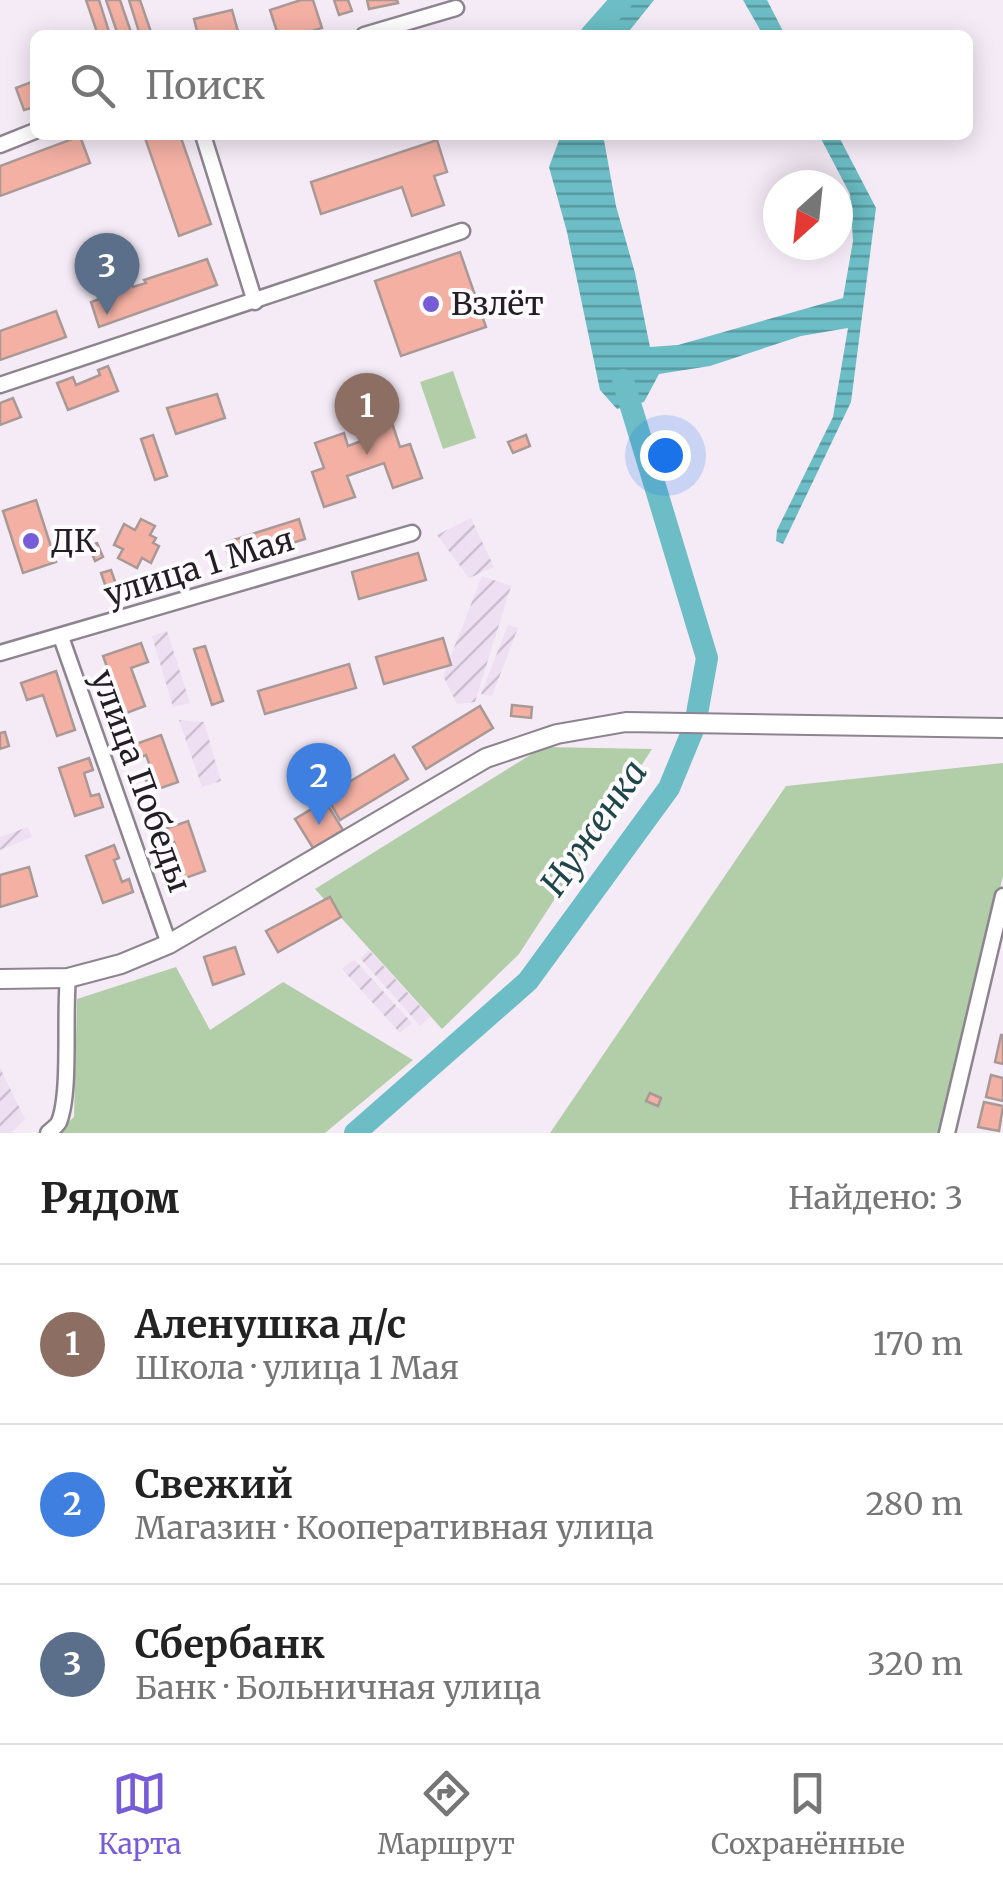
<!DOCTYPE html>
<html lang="ru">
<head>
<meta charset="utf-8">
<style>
  :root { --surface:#fff; --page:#f6f6f6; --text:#222; --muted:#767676; --line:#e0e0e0; --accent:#765cd7 }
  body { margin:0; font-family:Merriweather,serif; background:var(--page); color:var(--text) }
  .compass { position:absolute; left:763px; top:170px; width:90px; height:90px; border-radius:50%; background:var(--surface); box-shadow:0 5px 25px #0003; rotate:207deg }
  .you { position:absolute; left:665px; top:455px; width:35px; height:35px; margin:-25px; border:8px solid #fff; border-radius:50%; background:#1a73e8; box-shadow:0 0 0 15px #1a73e833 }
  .badge { display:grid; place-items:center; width:65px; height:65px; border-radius:50%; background:var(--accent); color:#fff; font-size:32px; font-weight:700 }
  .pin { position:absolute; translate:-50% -82px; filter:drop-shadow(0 2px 5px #0008) }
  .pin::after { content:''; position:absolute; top:52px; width:35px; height:30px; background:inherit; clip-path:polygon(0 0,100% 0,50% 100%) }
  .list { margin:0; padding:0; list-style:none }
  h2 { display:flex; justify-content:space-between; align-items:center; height:130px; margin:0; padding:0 40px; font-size:42px }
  h2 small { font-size:32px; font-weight:400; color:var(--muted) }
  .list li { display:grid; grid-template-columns:65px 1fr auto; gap:30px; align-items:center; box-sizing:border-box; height:160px; padding:0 40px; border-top:2px solid var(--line) }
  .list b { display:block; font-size:38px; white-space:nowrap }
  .list p { margin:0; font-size:32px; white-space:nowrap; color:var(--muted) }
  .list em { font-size:32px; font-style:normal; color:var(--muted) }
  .icon { flex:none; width:55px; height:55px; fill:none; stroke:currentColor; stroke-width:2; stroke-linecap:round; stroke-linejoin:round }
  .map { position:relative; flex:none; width:1003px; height:1133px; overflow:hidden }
  .search { position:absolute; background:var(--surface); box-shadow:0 5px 25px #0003; left:30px; right:30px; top:30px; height:110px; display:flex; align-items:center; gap:25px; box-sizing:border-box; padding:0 35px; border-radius:15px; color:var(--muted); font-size:38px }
  .sheet { height:610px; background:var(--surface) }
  nav { display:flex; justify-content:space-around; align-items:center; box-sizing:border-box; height:140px; border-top:2px solid var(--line); background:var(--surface); font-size:28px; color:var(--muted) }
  nav a { display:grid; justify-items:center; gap:5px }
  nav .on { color:var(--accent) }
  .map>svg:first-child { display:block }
  .industrial { fill:url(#industrial-furrows) }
  .green { fill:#b1cea8 }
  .water { fill:url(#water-rules) }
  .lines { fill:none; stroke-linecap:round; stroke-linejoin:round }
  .river { stroke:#6cbdc5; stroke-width:22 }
  .building { fill:#f3b0a3; stroke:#a99996; stroke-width:2.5 }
  .minor-casing { stroke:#8d8490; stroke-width:19 }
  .tertiary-casing { stroke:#8d8490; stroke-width:22 }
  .minor { stroke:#fff; stroke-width:14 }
  .tertiary { stroke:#fff; stroke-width:18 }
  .poi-dot { fill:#765cd7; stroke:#fdfbfd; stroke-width:4 }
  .labels { text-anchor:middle; stroke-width:8; stroke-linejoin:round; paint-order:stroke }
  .poi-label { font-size:32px; fill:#221e23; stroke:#fdfbfd; text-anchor:start }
  .street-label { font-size:32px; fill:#221e23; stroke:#fdfbfd }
  .water-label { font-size:35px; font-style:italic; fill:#1f4649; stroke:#fdfbfd }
</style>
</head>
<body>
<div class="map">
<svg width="1003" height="1133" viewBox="0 0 1003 1133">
  <defs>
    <pattern id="industrial-furrows" width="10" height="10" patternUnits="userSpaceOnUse" patternTransform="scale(2.5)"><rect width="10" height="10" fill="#eedff2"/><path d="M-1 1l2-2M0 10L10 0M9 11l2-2" fill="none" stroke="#ccbfcf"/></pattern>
    <pattern id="water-rules" width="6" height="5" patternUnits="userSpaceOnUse" patternTransform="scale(2.5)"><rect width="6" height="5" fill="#6cbdc5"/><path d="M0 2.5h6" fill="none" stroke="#5899a0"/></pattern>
  </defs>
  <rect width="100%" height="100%" fill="#f5ebf7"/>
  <g class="industrial">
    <path d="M471 518 494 567 469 578 437 535Z"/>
    <path d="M482 576 511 586 475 702 457 704 443 676Z"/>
    <path d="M508 625 518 628 492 696 481 694Z"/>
    <path d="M167 631 190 703 173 707 152 636Z"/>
    <path d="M179 720 204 722 221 781 202 787Z"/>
    <path d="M28 827 32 837 0 850V837Z"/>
    <path d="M369 950 430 1017 420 1026 360 958Z"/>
    <path d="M354 959 412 1023 400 1033 342 969Z"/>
    <path d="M0 1068 25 1119 11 1133H0Z"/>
  </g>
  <g class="green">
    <path d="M453 371 476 438 443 449 420 382Z"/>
    <path d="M543 747 652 749 519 954 442 1029 315 889Z"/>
    <path d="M1003 763V876L942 1133H550L786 786Z"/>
    <path d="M176 967 210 1030 283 982 413 1060 325 1133H56L74 1117 77 999Z"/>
  </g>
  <g class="water">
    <path d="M623 0H654L626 35H596Z"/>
    <path d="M743 0H767L785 35H763Z"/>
    <path d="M561 135H603L616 206 635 273 650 347 678 345 843 298 853 241 850 194 819 135H838L876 208 851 402 783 544 776 541 777 530 833 417 848 328 801 336 710 366 659 374 644 402 617 409 600 390 567 232 549 167Z"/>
  </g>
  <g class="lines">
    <g class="river">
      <path d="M591 35 622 0"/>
      <path d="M355 1133 528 981 669 788 695 725 707 658 623 380"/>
    </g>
  </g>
  <g class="building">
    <path d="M86 0H99L110 35H98Z"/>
    <path d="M106 0H120L132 35H118Z"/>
    <path d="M129 0H140L152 35H140Z"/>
    <path d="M301 0H313L322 28 299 35H278L270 10Z"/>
    <path d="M334 0H348L352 11 339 15Z"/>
    <path d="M367 0H397L398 3 369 9Z"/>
    <path d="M232 10 239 35H198L194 19Z"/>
    <path d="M34 81 35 107 24 110 16 88Z"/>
    <path d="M144 135H180L211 224 179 236Z"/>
    <path d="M80 136 90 163 0 196V166Z"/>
    <path d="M437 140 447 172 434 176 444 205 412 216 402 187 321 214 311 182Z"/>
    <path d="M460 252 486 327 401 356 375 281Z"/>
    <path d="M207 259 217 285 99 327 91 302 111 295 110 292 132 284 133 287 146 283 144 280Z"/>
    <path d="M56 311 66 337 0 360V331Z"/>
    <path d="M108 366 118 391 68 410 57 383 73 377 76 385 100 375 98 370Z"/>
    <path d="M217 394 225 418 176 434 167 408Z"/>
    <path d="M13 398 21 417 0 425V403Z"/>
    <path d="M390 417 400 447 410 444 422 478 393 488 384 463 347 476 355 497 324 507 312 472 324 468 315 443 344 433 348 446 367 439 363 426Z"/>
    <path d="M153 435 167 476 155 480 141 439Z"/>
    <path d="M526 435 530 446 513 453 508 442Z"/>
    <path d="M36 500 56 562 23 573 3 511Z"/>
    <path d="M141 519 155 526 150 535 156 538 153 543 159 546 151 563 142 558 137 568 118 558 123 549 114 545 124 524 135 530Z"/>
    <path d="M299 519 305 539 231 563 224 543Z"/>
    <path d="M97 543 103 557 95 561 89 546Z"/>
    <path d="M418 553 426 580 359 599 352 572Z"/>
    <path d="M111 570 118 590 108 593 101 573Z"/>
    <path d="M443 638 451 665 384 684 376 657Z"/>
    <path d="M141 643 148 662 131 668 145 706 124 714 103 656Z"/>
    <path d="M205 646 223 701 212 705 194 649Z"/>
    <path d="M349 664 356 688 265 714 258 691Z"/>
    <path d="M56 671 75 730 57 736 43 695 27 700 21 683Z"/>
    <path d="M512 705 532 707 531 718 511 716Z"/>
    <path d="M480 706 493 728 426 769 413 747Z"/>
    <path d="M5 732 9 746 0 749V733Z"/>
    <path d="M161 735 178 782 150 792 146 780 154 777 146 755 138 758 133 745Z"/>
    <path d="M394 755 408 779 340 820 326 796Z"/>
    <path d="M89 758 93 770 84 773 91 796 99 794 103 807 75 816 59 768Z"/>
    <path d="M325 801 343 830 313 848 295 819Z"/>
    <path d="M188 821 205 871 180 880 174 863 180 861 174 842 167 844 162 830Z"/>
    <path d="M114 845 119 858 114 860 122 882 129 879 133 892 103 903 86 856Z"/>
    <path d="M29 867 37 896 0 907V875Z"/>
    <path d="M330 897 341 917 278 952 266 931Z"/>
    <path d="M235 947 244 974 213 985 204 957Z"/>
    <path d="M1001 1035H1003V1064L995 1062Z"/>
    <path d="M991 1075 1003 1078V1101L986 1097Z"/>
    <path d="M650 1093 661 1098 658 1106 646 1101Z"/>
    <path d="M984 1102 1003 1106 999 1131 978 1127Z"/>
  </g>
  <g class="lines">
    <g class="minor-casing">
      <g id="minor">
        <path d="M364 35 456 8"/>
        <path d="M203 135 255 302"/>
        <path d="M0 145 35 131"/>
        <path d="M0 385 462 231"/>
        <path d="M61 637 169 944"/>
        <path d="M0 653 412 533"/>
        <path d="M48 1133C51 1130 57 1126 59 1122 71 1092 64 1016 68 978"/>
        <path d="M947 1133 1003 896"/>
      </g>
    </g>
    <g class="tertiary-casing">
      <path id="tertiary" d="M0 979 68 978 121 964 169 944 486 758 557 734 626 722 1003 728"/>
    </g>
    <use href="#minor" class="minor"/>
    <use href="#tertiary" class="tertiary"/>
  </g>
  <g class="poi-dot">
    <circle cx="431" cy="304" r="10"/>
    <circle cx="31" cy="541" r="10"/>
  </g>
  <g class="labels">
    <g class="poi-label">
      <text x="451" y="315">Взлёт</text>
      <text x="51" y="552">ДК</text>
    </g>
    <g class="street-label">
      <text transform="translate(199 567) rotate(-17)" y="11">улица 1 Мая</text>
      <text transform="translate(141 781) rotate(70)" y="11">улица Победы</text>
    </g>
    <g class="water-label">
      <text transform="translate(594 828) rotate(-55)" y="12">Нуженка</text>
    </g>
  </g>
</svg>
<svg class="compass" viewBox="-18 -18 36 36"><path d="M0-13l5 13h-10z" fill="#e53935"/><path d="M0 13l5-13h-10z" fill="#767676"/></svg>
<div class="you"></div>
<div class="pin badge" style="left:367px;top:455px;background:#8d6e63">1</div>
<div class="pin badge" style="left:319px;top:825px;background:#3f7fe0">2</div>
<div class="pin badge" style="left:107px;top:315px;background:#5c6f8a">3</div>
<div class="search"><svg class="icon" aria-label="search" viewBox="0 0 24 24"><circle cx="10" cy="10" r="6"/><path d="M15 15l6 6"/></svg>Поиск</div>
</div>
<section class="sheet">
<h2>Рядом<small>Найдено: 3</small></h2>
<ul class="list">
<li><span class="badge" style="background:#8d6e63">1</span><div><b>Аленушка д/с</b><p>Школа · улица 1 Мая</p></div><em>170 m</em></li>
<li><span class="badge" style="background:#3f7fe0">2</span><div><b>Свежий</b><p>Магазин · Кооперативная улица</p></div><em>280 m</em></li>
<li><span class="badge" style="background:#5c6f8a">3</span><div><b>Сбербанк</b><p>Банк · Больничная улица</p></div><em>320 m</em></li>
</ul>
</section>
<nav>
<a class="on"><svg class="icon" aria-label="map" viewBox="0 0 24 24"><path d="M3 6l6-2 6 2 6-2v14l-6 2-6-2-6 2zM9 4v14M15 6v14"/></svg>Карта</a>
<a><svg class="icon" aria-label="directions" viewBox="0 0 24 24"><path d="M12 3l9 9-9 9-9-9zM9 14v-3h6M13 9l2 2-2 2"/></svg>Маршрут</a>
<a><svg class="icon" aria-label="saved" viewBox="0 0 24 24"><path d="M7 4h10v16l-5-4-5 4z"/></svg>Сохранённые</a>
</nav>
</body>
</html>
